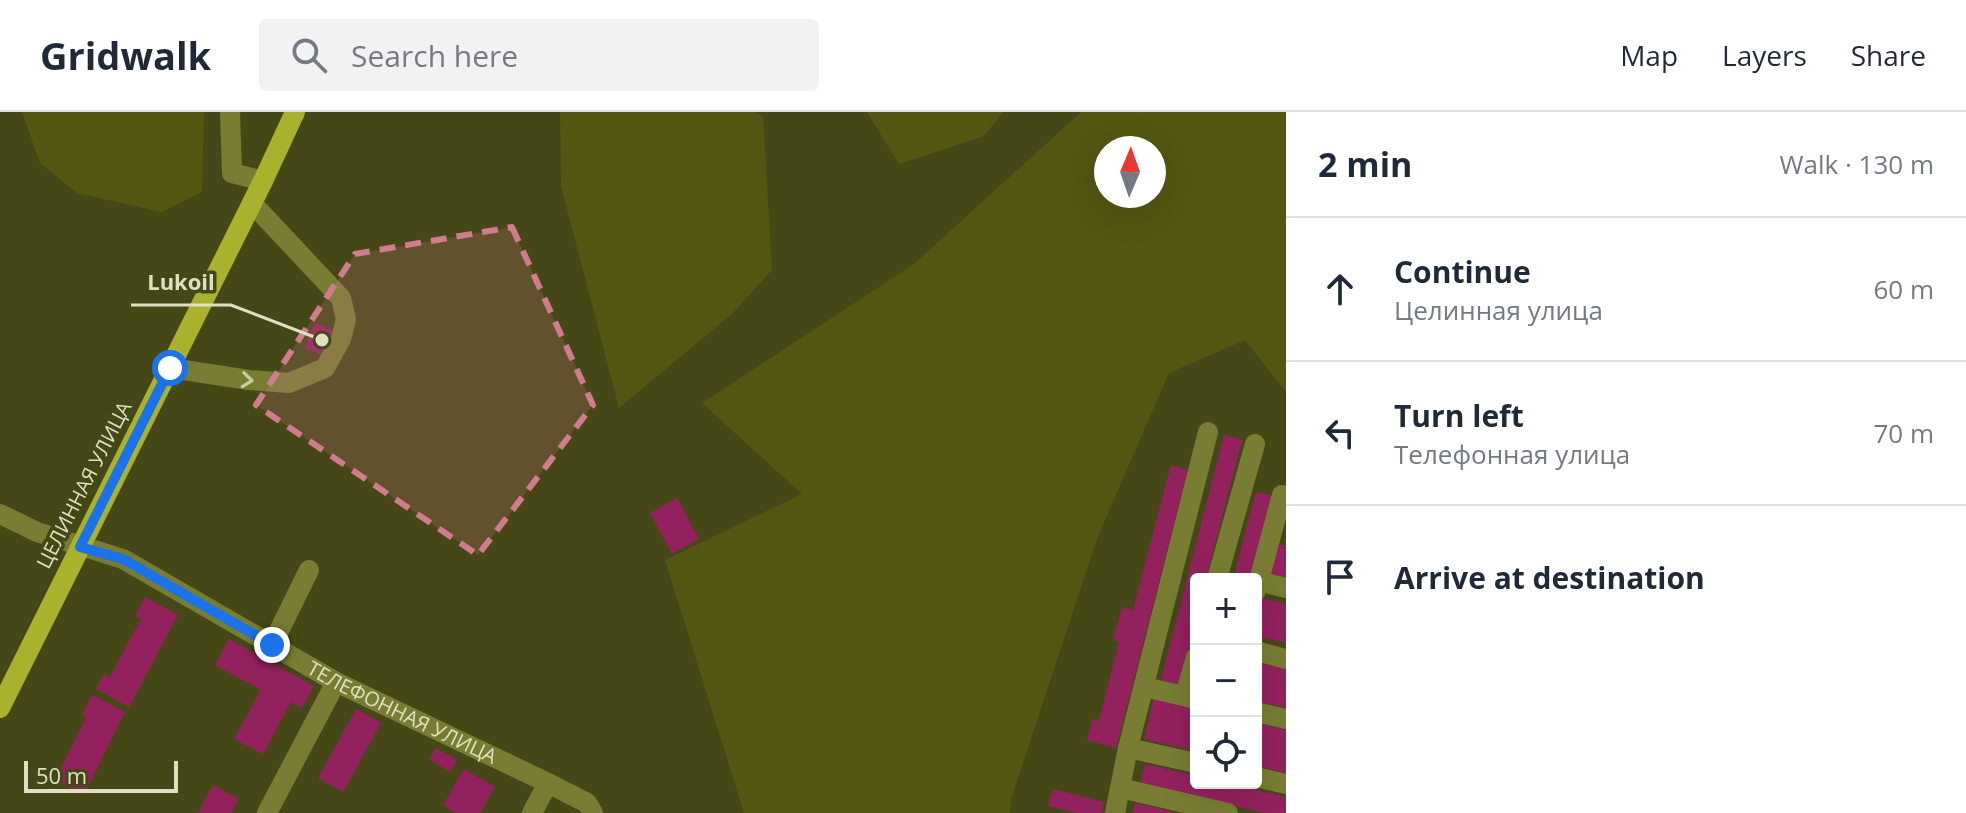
<!DOCTYPE html>
<html lang="en">
<head>
<meta charset="utf-8">
<style>
  :root { --surface:#fff; --page:#f2f2f3; --text:#1f2937; --muted:#747a83; --line:#e0e1e3 }
  body { margin:0; font-family:"Open Sans",sans-serif; background:var(--page); color:var(--text) }
  .controls { position:absolute; right:24px; bottom:24px; display:grid; overflow:hidden; border-radius:8px; box-shadow:0 8px 32px #0002 }
  .controls button { width:72px; height:72px; display:grid; place-items:center; padding:0; border:0; border-bottom:2px solid var(--line); background:var(--surface); color:var(--text); font:40px sans-serif }
  .compass { position:absolute; left:1094px; top:24px; width:72px; height:72px; border-radius:50%; background:var(--surface); box-shadow:0 8px 32px #0002; rotate:2deg }
  .scale { position:absolute; left:24px; bottom:20px; width:154px; box-sizing:border-box; padding-left:8px; border:4px solid #dde1bf; border-top:0; font-size:22px; line-height:28px; white-space:nowrap; color:#dde1bf; -webkit-text-stroke:6px #454816; paint-order:stroke }
  .stop { position:absolute; width:24px; height:24px; margin:-18px; border:6px solid #1a73e8; border-radius:50%; background:#fff }
  .stop.end { background:#1a73e8; border-color:#fff; box-shadow:0 2px 8px #0008 }
  .list { margin:0; padding:0; list-style:none }
  h2 { display:flex; justify-content:space-between; align-items:center; height:104px; margin:0; padding:0 32px; font-size:34px }
  h2 small { font-size:26px; font-weight:400; color:var(--muted) }
  .list li { display:grid; grid-template-columns:52px 1fr auto; gap:24px; align-items:center; box-sizing:border-box; height:144px; padding:0 32px; border-top:2px solid var(--line) }
  .list b { display:block; font-size:30px; white-space:nowrap }
  .list p { margin:0; font-size:26px; white-space:nowrap; color:var(--muted) }
  .list em { font-size:26px; font-style:normal; color:var(--muted) }
  .icon { flex:none; width:44px; height:44px; fill:none; stroke:currentColor; stroke-width:2; stroke-linecap:round; stroke-linejoin:round }
  .map { position:relative; flex:none; width:1286px; height:701px; overflow:hidden }
  header { display:flex; align-items:center; gap:48px; box-sizing:border-box; height:112px; padding:0 40px; background:var(--surface); border-bottom:2px solid var(--line) }
  header strong { font-size:38px }
  nav { display:flex; gap:44px; margin-inline-start:auto; font-size:28px }
  .search { width:560px; height:72px; background:var(--page); display:flex; align-items:center; gap:20px; box-sizing:border-box; padding:0 28px; border-radius:8px; color:var(--muted); font-size:30px }
  main { display:flex }
  aside { flex:1; background:var(--surface) }
  .map>svg:first-child { display:block }
  .green { fill:#535711; fill-rule:evenodd }
  .building { fill:#93215e }
  .lines { fill:none; stroke-linecap:round; stroke-linejoin:round }
  .minor { stroke:#787d33; stroke-width:20 }
  .major { stroke:#aab12d; stroke-width:20 }
  .oneway { stroke:#c9cda3 }
  .route { stroke:#1a73e8; stroke-width:10 }
  .marked { fill:#d07c8d; fill-opacity:0.2; stroke:#d07c8d; stroke-width:6; stroke-dasharray:16 10; stroke-linejoin:round }
  .labels { text-anchor:middle; stroke-width:7; stroke-linejoin:round; paint-order:stroke }
  .street-label { font-size:20px; fill:#dde1bf; stroke:#454816 }
  .leader { fill:none; stroke:#dde1bf; stroke-width:3 }
  .callout-dot { fill:#dde1bf; stroke:#454816; stroke-width:3 }
  .callout-label { font-size:22px; text-anchor:middle; font-weight:bold; fill:#dde1bf; stroke:#454816; stroke-width:7; stroke-linejoin:round; paint-order:stroke }
</style>
</head>
<body>
<header>
<strong>Gridwalk</strong>
<div class="search"><svg class="icon" aria-label="search" viewBox="0 0 24 24"><circle cx="10" cy="10" r="6"/><path d="M15 15l6 6"/></svg>Search here</div>
<nav><a>Map</a><a>Layers</a><a>Share</a></nav>
</header>
<main>
<div class="map">
<svg width="1286" height="701" viewBox="0 0 1286 701">
  <rect width="100%" height="100%" fill="#454816"/>
  <g class="green">
    <path d="M22 0H204L202 80 162 100 77 81 40 51Z"/>
    <path d="M560 0H756L763 4 772 158 732 202 619 296 561 74Z"/>
    <path d="M867 0H1003L984 24 899 52Z"/>
    <path d="M1081 0H1286V280L1245 228 1169 261 1098 424 1011 687 1010 701H744L665 448 802 382 702 291 914 152ZM1154 36V84H1106V36Z"/>
  </g>
  <g class="building">
    <path d="M315 211 335 219 324 244 305 236Z"/>
    <path d="M1224 323 1242 328 1206 467H1196V508L1179 573 1161 568Z"/>
    <path d="M1171 353 1188 358 1116 636 1087 628 1092 607 1099 609 1119 530 1113 528 1122 495 1133 498Z"/>
    <path d="M1256 380 1273 384 1251 467H1233Z"/>
    <path d="M677 386 699 427 672 442 650 401Z"/>
    <path d="M1275 431 1286 434V467L1268 463Z"/>
    <path d="M145 485 178 503 129 595 96 577 104 562 110 565 141 507 135 504Z"/>
    <path d="M1262 486 1286 492V531L1256 524V510Z"/>
    <path d="M229 527 314 574 302 596 291 590 263 642 234 627 261 578 215 553Z"/>
    <path d="M1256 550 1286 557V596L1256 589Z"/>
    <path d="M92 583 125 600 84 683 55 669 86 606 82 604Z"/>
    <path d="M1154 586 1196 596V639L1144 627Z"/>
    <path d="M356 597 381 611 343 680 318 666Z"/>
    <path d="M1256 611 1286 618V661L1256 654Z"/>
    <path d="M436 636 457 648 450 660 429 647Z"/>
    <path d="M1145 652 1196 664V671H1225L1286 685V701H1265L1140 672Z"/>
    <path d="M464 657 495 675 480 701H456L443 693Z"/>
    <path d="M213 673 238 687 231 701H198Z"/>
    <path d="M1053 677 1104 690 1101 701H1077L1048 694Z"/>
    <path d="M1135 691 1173 700 1172 701H1133Z"/>
  </g>
  <g class="lines">
    <g class="minor">
      <path d="M230 0 232 61 263 69"/>
      <path d="M170 256 249 268 289 271 325 256 341 227 346 207 341 186 252 91"/>
      <path id="s1" d="M0 402 37 420 123 447 336 570 548 671 587 691 593 701"/>
      <path d="M1217 467 1255 332"/>
      <path d="M1258 469 1286 476"/>
      <path d="M1256 479 1282 383"/>
      <path d="M272 533 309 458"/>
      <path d="M1256 539 1286 547"/>
      <path d="M1145 575 1196 587"/>
      <path d="M1185 584 1196 545"/>
      <path d="M1256 600 1286 607"/>
      <path d="M1128 636 1196 651"/>
      <path d="M1256 665 1286 672"/>
      <path d="M1120 676 1228 701"/>
      <path d="M267 701 336 570"/>
      <path d="M532 701 548 671"/>
      <path d="M1115 701 1128 636 1208 320"/>
    </g>
    <path class="major" d="M0 596 263 69 295 0"/>
  </g>
  <defs><path id="oneway-chevron" d="M-2-3.5L2.5 0L-2 3.5" fill="none" stroke-width="1.6" stroke-linecap="round" stroke-linejoin="round" transform="scale(2)"/></defs>
  <use class="oneway" href="#oneway-chevron" transform="translate(247 268) rotate(6)"/>
  <g class="lines">
    <path class="route" d="M170 256 80 435 123 447 272 533"/>
  </g>
  <path class="marked" d="M512 115 593 293 478 443 256 293 355 142Z"/>
  <g class="labels">
    <g class="street-label">
      <text transform="translate(84 373) rotate(-63)" y="7">ЦЕЛИННАЯ УЛИЦА</text>
      <text dy="7" stroke="none"><textPath href="#s1" startOffset="450">ТЕЛЕФОННАЯ УЛИЦА</textPath></text>
    </g>
  </g>
  <path class="leader" d="M322 228L231 193H131"/>
  <circle class="callout-dot" cx="322" cy="228" r="8"/>
  <g class="callout-label">
    <text x="181" y="178">Lukoil</text>
  </g>
</svg>
<div class="controls">
<button>+</button>
<button>−</button>
<button><svg class="icon" aria-label="locate" viewBox="0 0 24 24"><circle cx="12" cy="12" r="6"/><path d="M12 2v4M12 18v4M2 12h4M18 12h4"/></svg></button>
</div>
<svg class="compass" viewBox="-18 -18 36 36"><path d="M0-13l5 13h-10z" fill="#e53935"/><path d="M0 13l5-13h-10z" fill="#747a83"/></svg>
<div class="scale">50 m</div>
<div class="stop" style="left:170px;top:256px"></div>
<div class="stop end" style="left:272px;top:533px"></div>
</div>
<aside>
<h2>2 min<small>Walk · 130 m</small></h2>
<ul class="list">
<li><svg class="icon" aria-label="ahead" viewBox="0 0 24 24"><path d="M12 20V5M6 11l6-6 6 6"/></svg><div><b>Continue</b><p>Целинная улица</p></div><em>60 m</em></li>
<li><svg class="icon" aria-label="left" viewBox="0 0 24 24"><path d="M17 20v-9H6M10 6l-5 5 5 5"/></svg><div><b>Turn left</b><p>Телефонная улица</p></div><em>70 m</em></li>
<li><svg class="icon" aria-label="arrive" viewBox="0 0 24 24"><path d="M6 21V4h12l-3 4 3 4H6"/></svg><div><b>Arrive at destination</b></div></li>
</ul>
</aside>
</main>
</body>
</html>
